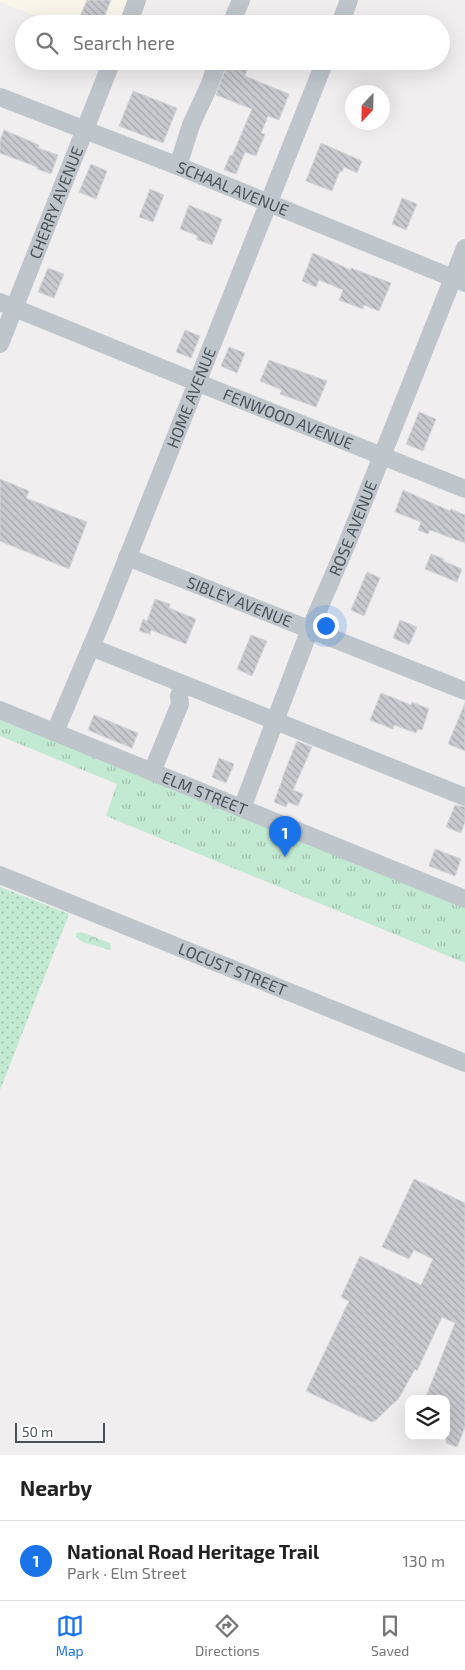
<!DOCTYPE html>
<html lang="en">
<head>
<meta charset="utf-8">
<style>
  :root { --surface:#fff; --page:#f6f6f6; --text:#222; --muted:#767676; --line:#e0e0e0; --accent:#1a73e8 }
  body { margin:0; font-family:"Exo 2",sans-serif; background:var(--page); color:var(--text) }
  .controls { position:absolute; right:15px; bottom:15px; display:grid; overflow:hidden; border-radius:10px; box-shadow:0 5px 20px #0002 }
  .controls button { width:45px; height:45px; display:grid; place-items:center; padding:0; border:0; border-bottom:1px solid var(--line); background:var(--surface); color:var(--text); font:25px sans-serif }
  .compass { position:absolute; left:345px; top:85px; width:45px; height:45px; border-radius:50%; background:var(--surface); box-shadow:0 5px 20px #0002; rotate:202deg }
  .scale { position:absolute; left:15px; bottom:12px; width:90px; box-sizing:border-box; padding-left:5px; border:2px solid #495159; border-top:0; font-size:14px; line-height:18px; white-space:nowrap; color:#495159; -webkit-text-stroke:4px #fff; paint-order:stroke }
  .you { position:absolute; left:325px; top:625px; width:18px; height:18px; margin:-12px; border:4px solid #fff; border-radius:50%; background:#1a73e8; box-shadow:0 0 0 8px #1a73e833 }
  .badge { display:grid; place-items:center; width:32px; height:32px; border-radius:50%; background:var(--accent); color:#fff; font-size:16px; font-weight:700 }
  .pin { position:absolute; translate:-50% -41px; filter:drop-shadow(0 1px 2px #0008) }
  .pin::after { content:''; position:absolute; top:26px; width:18px; height:15px; background:inherit; clip-path:polygon(0 0,100% 0,50% 100%) }
  .list { margin:0; padding:0; list-style:none }
  h2 { display:flex; justify-content:space-between; align-items:center; height:65px; margin:0; padding:0 20px; font-size:21px }
  h2 small { font-size:16px; font-weight:400; color:var(--muted) }
  .list li { display:grid; grid-template-columns:32px 1fr auto; gap:15px; align-items:center; box-sizing:border-box; height:80px; padding:0 20px; border-top:1px solid var(--line) }
  .list b { display:block; font-size:19px; white-space:nowrap }
  .list p { margin:0; font-size:16px; white-space:nowrap; color:var(--muted) }
  .list em { font-size:16px; font-style:normal; color:var(--muted) }
  .icon { flex:none; width:28px; height:28px; fill:none; stroke:currentColor; stroke-width:2; stroke-linecap:round; stroke-linejoin:round }
  .map { position:relative; flex:none; width:465px; height:1455px; overflow:hidden }
  .search { position:absolute; background:var(--surface); box-shadow:0 5px 20px #0002; left:15px; right:15px; top:15px; height:55px; display:flex; align-items:center; gap:12px; box-sizing:border-box; padding:0 18px; border-radius:28px; color:var(--muted); font-size:19px }
  .sheet { height:145px; background:var(--surface) }
  nav { display:flex; justify-content:space-around; align-items:center; box-sizing:border-box; height:70px; border-top:1px solid var(--line); background:var(--surface); font-size:14px; color:var(--muted) }
  nav a { display:grid; justify-items:center; gap:2px }
  nav .on { color:var(--accent) }
  .map>svg:first-child { display:block }
  .commercial { fill:#f9f5e9 }
  .grass { fill:url(#grass-dots) }
  .forest { fill:url(#forest-crowns) }
  .park { fill:url(#park-tufts) }
  .building { fill:url(#building-back-hatch); stroke:#d3d5d9 }
  .lines { fill:none; stroke-linecap:round; stroke-linejoin:round }
  .minor { stroke:#bec5cb; stroke-width:18 }
  .labels { text-anchor:middle; stroke-width:4.5; stroke-linejoin:round; paint-order:stroke }
  .street-label { font-size:16px; fill:#495159; stroke:#fff }
</style>
</head>
<body>
<div class="map">
<svg width="465" height="1455" viewBox="0 0 465 1455">
  <defs>
    <pattern id="grass-dots" width="8" height="8" patternUnits="userSpaceOnUse" patternTransform="scale(1.25)"><rect width="8" height="8" fill="#c2e9d2"/><path d="M2 2h.1M6 6h.1" fill="none" stroke="#a0bfad" stroke-width="1.8" stroke-linecap="round"/></pattern>
    <pattern id="forest-crowns" width="20" height="18" patternUnits="userSpaceOnUse" patternTransform="scale(1.25)"><rect width="20" height="18" fill="#c2e9d2"/><path d="M2 6a3 3 0 1 1 6 0M12 15a3 3 0 1 1 6 0" fill="none" stroke="#a0bfad"/></pattern>
    <pattern id="park-tufts" width="24" height="20" patternUnits="userSpaceOnUse" patternTransform="scale(1.25)"><rect width="24" height="20" fill="#c2e9d2"/><path d="M3 7l-1-3M5 7V3M7 7l1-3M15 17l-1-3M17 17v-4M19 17l1-3" fill="none" stroke="#a0bfad"/></pattern>
    <pattern id="building-back-hatch" width="6" height="6" patternUnits="userSpaceOnUse" patternTransform="scale(1.25)"><rect width="6" height="6" fill="#c9cad0"/><path d="M-1 5l2 2M0 0l6 6M5-1l2 2" fill="none" stroke="#a5a6ac"/></pattern>
  </defs>
  <rect width="100%" height="100%" fill="#f0eeee"/>
  <path class="commercial" d="M0 0H129L120 24H56L0 2Z"/>
  <path class="grass" d="M0 887 69 914 0 1090Z"/>
  <path class="forest" d="M81 932 110 943 111 950 82 942 76 937V933Z"/>
  <path class="park" d="M0 710 465 899V963L106 816 117 784 0 736Z"/>
  <g class="building">
    <path d="M87 0H111L101 24H89L79 19Z"/>
    <path d="M228 61H234L248 67 245 76 289 94 279 120 268 116 261 133 265 134 256 156 245 152 236 174 224 170 230 155 232 156 252 109 216 95Z"/>
    <path d="M133 91 177 108 163 143 119 126Z"/>
    <path d="M4 130 39 145 38 148 58 155 51 174 37 169V167L0 153V140Z"/>
    <path d="M321 143 362 161 357 173 344 167 342 172 340 171 332 191 306 181Z"/>
    <path d="M91 164 107 171 96 199 79 192Z"/>
    <path d="M150 189 164 195 153 222 139 217Z"/>
    <path d="M402 198 417 204 406 230 392 224Z"/>
    <path d="M189 205 222 219 212 245 196 239 198 236 180 229Z"/>
    <path d="M313 253 351 270V268L391 283 379 311 364 305 363 309 339 300 343 290 319 280 316 287 302 281Z"/>
    <path d="M48 268 64 274 54 298 38 292Z"/>
    <path d="M185 330 200 336 191 358 176 352Z"/>
    <path d="M229 347 245 353 237 373 221 366Z"/>
    <path d="M269 360 327 381 316 407 280 394 282 390 260 381Z"/>
    <path d="M419 412 436 419 423 451 406 444Z"/>
    <path d="M0 479 29 491 26 498 87 522 69 569 0 541Z"/>
    <path d="M403 490 450 511 451 509 465 515V543L430 530 428 534 418 530 421 522 395 512Z"/>
    <path d="M431 554 444 559 443 561 462 569 457 582 425 569Z"/>
    <path d="M367 572 380 578 364 616 351 610Z"/>
    <path d="M155 599 170 604 169 608 196 619 186 644 151 630 150 634 139 631 143 619 147 621Z"/>
    <path d="M400 620 417 627 409 645 393 638Z"/>
    <path d="M251 635 267 641 252 676 237 669Z"/>
    <path d="M381 693 411 705 412 702 429 709 422 730 418 729 416 733 394 725 393 729 370 720Z"/>
    <path d="M465 703V751L448 744Z"/>
    <path d="M94 715 138 733 132 748 88 730Z"/>
    <path d="M297 741 312 747 293 790 303 794 298 806 288 802 286 807 274 802 283 778H282Z"/>
    <path d="M219 758 234 764 226 783 212 777Z"/>
    <path d="M455 805 465 807V822L461 833 446 827Z"/>
    <path d="M435 849 461 859 455 876 429 866Z"/>
    <path d="M414 1179 465 1203V1427L457 1447 446 1443V1399H425L455 1323 442 1317 417 1371 415 1369 399 1398 376 1420 372 1422 306 1391 349 1301 341 1297 360 1256 421 1285 433 1259 414 1250 409 1259 382 1247Z"/>
  </g>
  <g class="lines">
    <g class="minor">
      <path d="M128 24 137 0"/>
      <path d="M231 24 241 0"/>
      <path d="M340 24 349 0"/>
      <path id="s1" d="M0 97 178 166 465 283"/>
      <path d="M178 166 191 125 209 86 218 61"/>
      <path id="s2" d="M0 302 196 382 465 489"/>
      <path id="s3" d="M0 344 112 61"/>
      <path id="s4" d="M127 557 465 691"/>
      <path d="M91 647 465 797"/>
      <path id="s5" d="M0 710 465 899"/>
      <path id="s6" d="M55 732 105 614 325 61"/>
      <path d="M152 772 180 704 179 696 183 684"/>
      <path id="s7" d="M242 808 310 629 346 546 465 248"/>
      <path id="s8" d="M0 875 465 1063"/>
    </g>
  </g>
  <g class="labels">
    <g class="street-label">
      <text dy="6" stroke="none"><textPath href="#s1" startOffset="250">SCHAAL AVENUE</textPath></text>
      <text dy="6" stroke="none"><textPath href="#s3" startOffset="152">CHERRY AVENUE</textPath></text>
      <text dy="6" stroke="none"><textPath href="#s6" startOffset="361">HOME AVENUE</textPath></text>
      <text dy="6" stroke="none"><textPath href="#s2" startOffset="311">FENWOOD AVENUE</textPath></text>
      <text dy="6" stroke="none"><textPath href="#s7" startOffset="301">ROSE AVENUE</textPath></text>
      <text dy="6" stroke="none"><textPath href="#s4" startOffset="121">SIBLEY AVENUE</textPath></text>
      <text dy="6" stroke="none"><textPath href="#s5" startOffset="221">ELM STREET</textPath></text>
      <text dy="6" stroke="none"><textPath href="#s8" startOffset="251">LOCUST STREET</textPath></text>
    </g>
  </g>
</svg>
<div class="controls">
<button><svg class="icon" aria-label="layers" viewBox="0 0 24 24"><path d="M12 4l9 5-9 5-9-5zM3 14l9 5 9-5"/></svg></button>
</div>
<svg class="compass" viewBox="-18 -18 36 36"><path d="M0-13l5 13h-10z" fill="#e53935"/><path d="M0 13l5-13h-10z" fill="#767676"/></svg>
<div class="scale">50 m</div>
<div class="you"></div>
<div class="pin badge" style="left:285px;top:857px">1</div>
<div class="search"><svg class="icon" aria-label="search" viewBox="0 0 24 24"><circle cx="10" cy="10" r="6"/><path d="M15 15l6 6"/></svg>Search here</div>
</div>
<section class="sheet">
<h2>Nearby<small></small></h2>
<ul class="list">
<li><span class="badge">1</span><div><b>National Road Heritage Trail</b><p>Park · Elm Street</p></div><em>130 m</em></li>
</ul>
</section>
<nav>
<a class="on"><svg class="icon" aria-label="map" viewBox="0 0 24 24"><path d="M3 6l6-2 6 2 6-2v14l-6 2-6-2-6 2zM9 4v14M15 6v14"/></svg>Map</a>
<a><svg class="icon" aria-label="directions" viewBox="0 0 24 24"><path d="M12 3l9 9-9 9-9-9zM9 14v-3h6M13 9l2 2-2 2"/></svg>Directions</a>
<a><svg class="icon" aria-label="saved" viewBox="0 0 24 24"><path d="M7 4h10v16l-5-4-5 4z"/></svg>Saved</a>
</nav>
</body>
</html>
